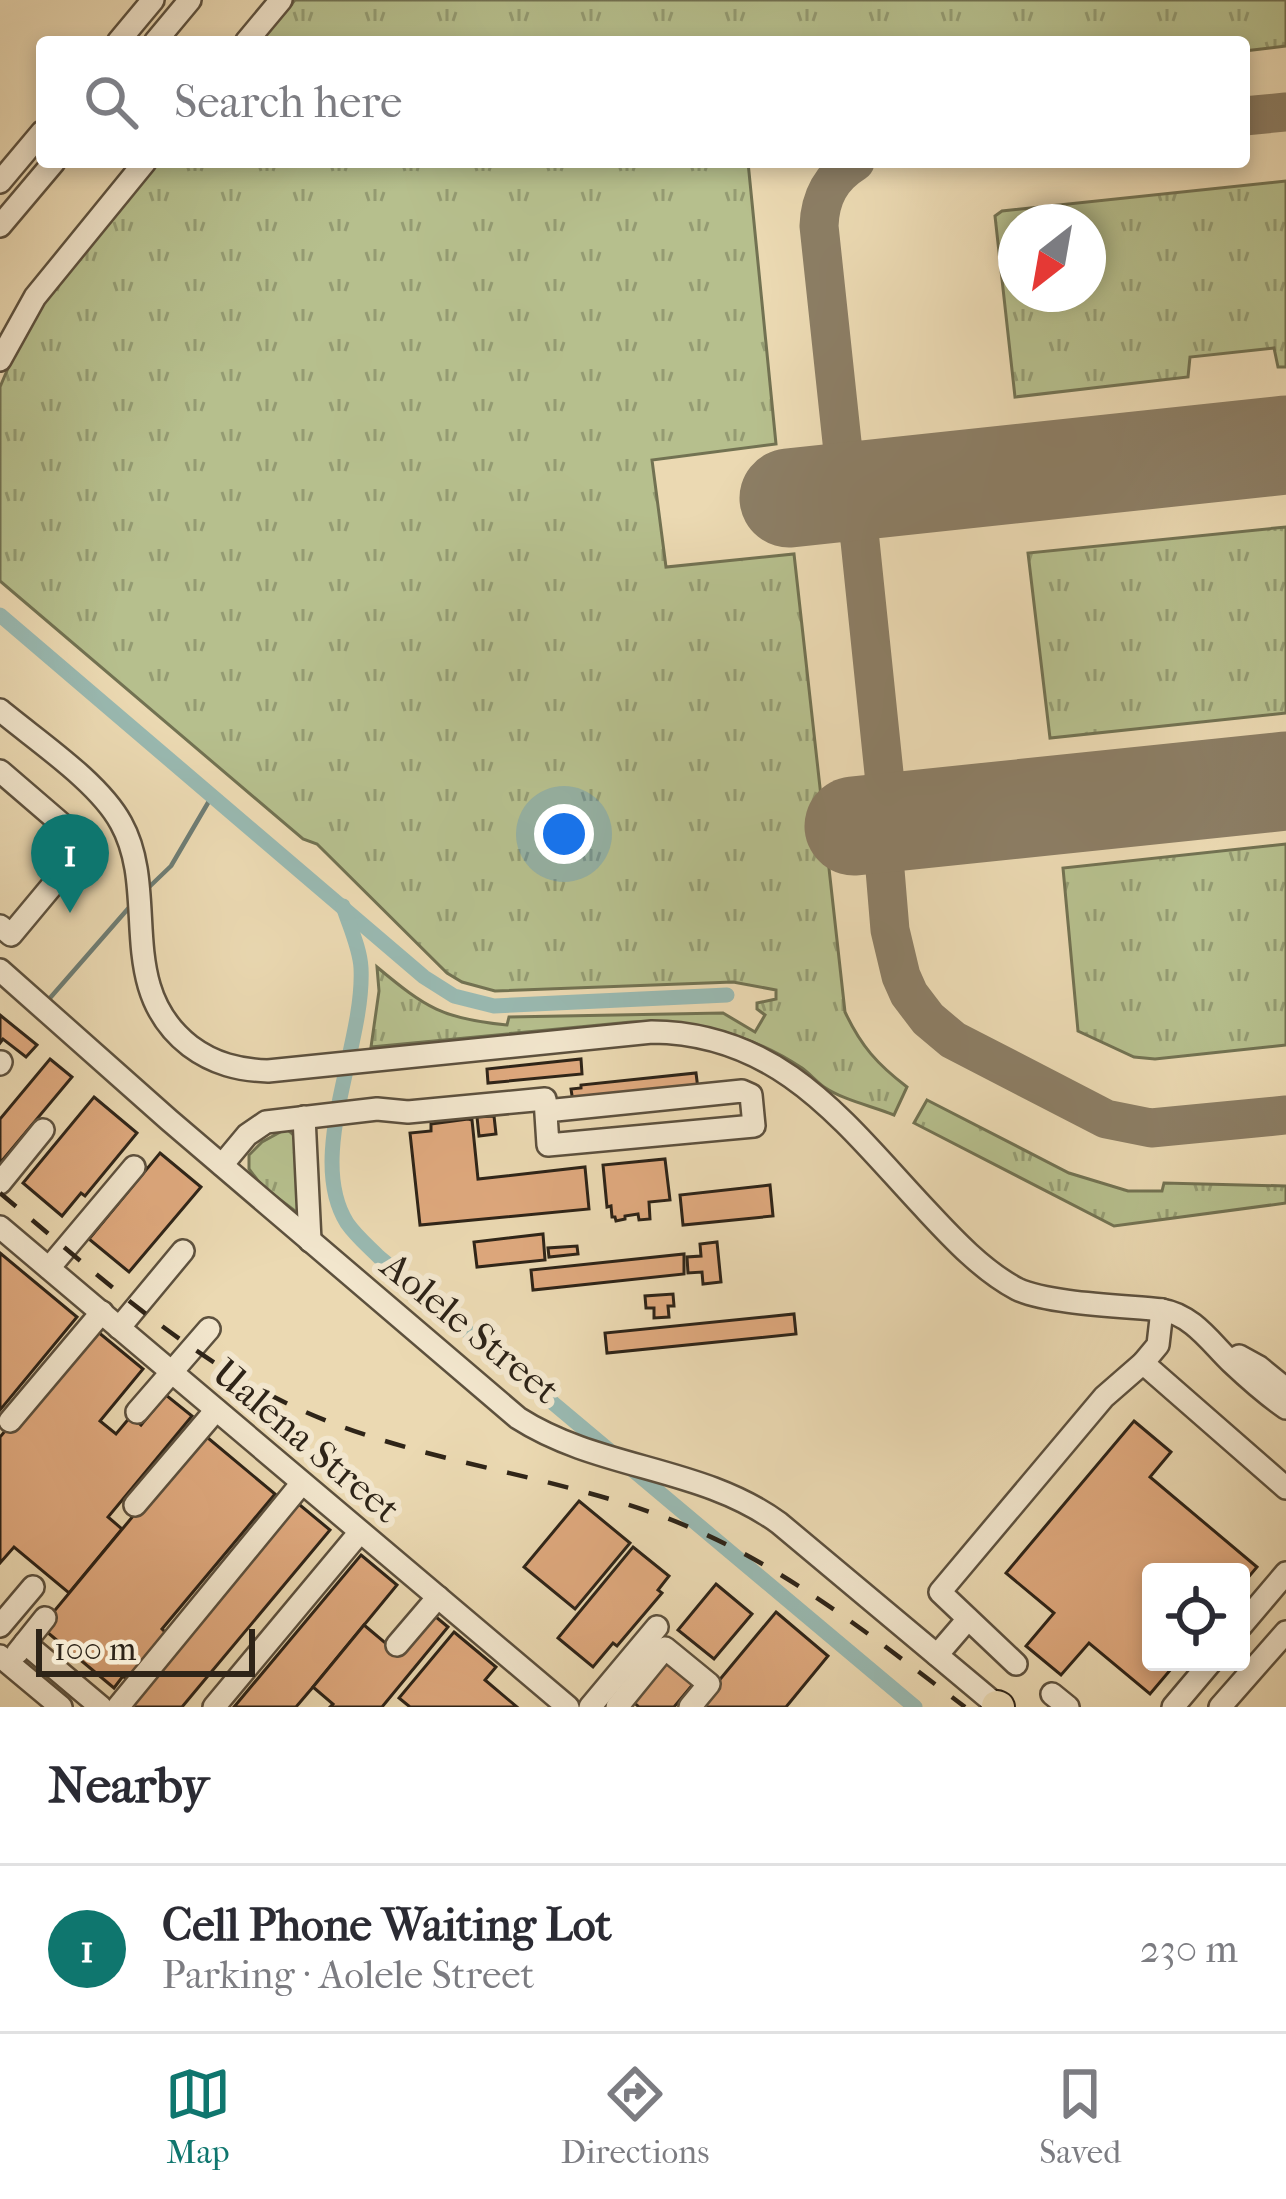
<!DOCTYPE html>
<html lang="en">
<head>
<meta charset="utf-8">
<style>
  :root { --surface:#fff; --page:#f7f7f7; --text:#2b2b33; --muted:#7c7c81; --line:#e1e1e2; --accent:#0f766e }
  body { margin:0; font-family:"IM FELL French Canon",serif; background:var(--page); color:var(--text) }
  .controls { position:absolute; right:36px; bottom:36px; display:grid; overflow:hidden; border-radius:12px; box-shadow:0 6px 18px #0003 }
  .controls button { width:108px; height:108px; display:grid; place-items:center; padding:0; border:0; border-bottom:3px solid var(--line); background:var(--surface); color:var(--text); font:60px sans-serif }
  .compass { position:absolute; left:998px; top:204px; width:108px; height:108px; border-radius:50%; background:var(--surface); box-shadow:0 6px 18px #0003; rotate:211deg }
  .scale { position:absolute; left:36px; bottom:30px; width:219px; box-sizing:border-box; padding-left:12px; border:6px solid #2e2418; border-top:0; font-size:33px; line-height:42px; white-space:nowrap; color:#2e2418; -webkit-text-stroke:9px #f2e6cd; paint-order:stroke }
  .you { position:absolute; left:564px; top:834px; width:42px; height:42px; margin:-30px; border:9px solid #fff; border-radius:50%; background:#1a73e8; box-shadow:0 0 0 18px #1a73e833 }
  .badge { display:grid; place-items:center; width:78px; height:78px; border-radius:50%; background:var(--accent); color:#fff; font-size:39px; font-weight:700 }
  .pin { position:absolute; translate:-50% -99px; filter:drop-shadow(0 3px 6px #0008) }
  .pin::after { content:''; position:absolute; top:63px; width:42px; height:36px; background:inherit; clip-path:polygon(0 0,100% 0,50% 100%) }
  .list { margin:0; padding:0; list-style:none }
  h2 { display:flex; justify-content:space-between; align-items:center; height:156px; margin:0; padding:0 48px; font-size:51px }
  h2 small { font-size:39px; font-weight:400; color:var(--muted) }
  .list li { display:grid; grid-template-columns:78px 1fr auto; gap:36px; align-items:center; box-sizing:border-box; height:168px; padding:0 48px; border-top:3px solid var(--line) }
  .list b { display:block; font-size:45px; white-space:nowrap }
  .list p { margin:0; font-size:39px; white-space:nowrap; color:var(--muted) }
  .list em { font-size:39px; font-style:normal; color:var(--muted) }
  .icon { flex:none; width:66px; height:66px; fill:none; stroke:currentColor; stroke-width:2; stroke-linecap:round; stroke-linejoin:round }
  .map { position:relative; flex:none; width:1286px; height:1707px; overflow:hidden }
  .search { position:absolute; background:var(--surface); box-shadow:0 6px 18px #0003; left:36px; right:36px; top:36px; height:132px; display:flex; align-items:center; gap:30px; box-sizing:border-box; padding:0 42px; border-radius:12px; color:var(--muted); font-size:45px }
  .sheet { height:324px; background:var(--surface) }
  nav { display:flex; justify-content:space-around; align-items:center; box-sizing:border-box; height:168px; border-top:3px solid var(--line); background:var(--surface); font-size:33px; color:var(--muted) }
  nav a { display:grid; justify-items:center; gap:6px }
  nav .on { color:var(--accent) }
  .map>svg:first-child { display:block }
  .grass { fill:url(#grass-tufts); stroke:#727252; stroke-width:3; fill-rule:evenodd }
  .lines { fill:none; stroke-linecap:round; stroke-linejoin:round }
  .stream { stroke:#6e7d74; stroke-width:4.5 }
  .canal { stroke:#99b9b1; stroke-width:15 }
  .taxiway { stroke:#8c7e65; stroke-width:39 }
  .runway { stroke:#8c7e65; stroke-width:99 }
  .building { fill:#dfa97e; stroke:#2e2418; stroke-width:3 }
  .minor-casing { stroke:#5d513e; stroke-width:26 }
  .highway-casing { stroke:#2e2418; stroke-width:34 }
  .minor { stroke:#f2e6cd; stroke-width:21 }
  .highway { stroke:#ebd9b2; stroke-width:30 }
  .rail { stroke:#2e2418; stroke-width:4.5; stroke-dasharray:21 21; stroke-linecap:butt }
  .labels { text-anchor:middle; stroke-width:12; stroke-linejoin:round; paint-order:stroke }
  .street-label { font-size:39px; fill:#2e2418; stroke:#f2e6cd }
</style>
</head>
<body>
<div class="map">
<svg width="1286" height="1707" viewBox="0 0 1286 1707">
  <defs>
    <pattern id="grass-tufts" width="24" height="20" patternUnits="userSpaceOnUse" patternTransform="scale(3)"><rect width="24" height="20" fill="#b6bf8d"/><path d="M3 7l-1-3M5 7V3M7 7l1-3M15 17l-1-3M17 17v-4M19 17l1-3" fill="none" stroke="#949b72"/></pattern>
  </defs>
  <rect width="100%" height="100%" fill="#ebd9b2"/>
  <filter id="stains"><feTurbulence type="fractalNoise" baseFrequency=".00167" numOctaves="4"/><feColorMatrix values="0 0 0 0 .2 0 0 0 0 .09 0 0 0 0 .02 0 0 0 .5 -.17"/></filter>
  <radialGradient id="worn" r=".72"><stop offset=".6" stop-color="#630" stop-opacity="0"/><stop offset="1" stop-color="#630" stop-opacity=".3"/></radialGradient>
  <g class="grass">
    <path d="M295 0H1286V46L1244 51V42H259Z"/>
    <path d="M157 162H748L776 444 652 460 666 567 794 554 845 1012C861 1046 877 1064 907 1087L894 1115C872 1106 843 1100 824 1087 816 1081 810 1074 802 1068 749 1033 694 1020 631 1022L371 1047 379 991 377 967C426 1008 443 1019 507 1025L509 1017 723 1013 755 1032 765 1015 757 1009V1003L776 999V990L733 982 495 991 462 982 447 973 317 844 303 839 0 581V387L23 333 50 289Z"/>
    <path d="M1286 181V367H1278L1274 348 1190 357 1188 377 1015 397 995 216 1002 211ZM1016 222H1088V294H1016Z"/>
    <path d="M1286 527V713L1050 738 1028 553Z"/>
    <path d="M1286 844V1045L1155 1059 1134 1057 1078 1031 1063 868Z"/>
    <path d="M927 1100 1069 1173 1128 1191H1162L1164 1183 1286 1186V1203L1114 1226 914 1123Z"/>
    <path d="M284 1130H288L296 1137 299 1214 262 1186 249 1169V1155L262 1142Z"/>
  </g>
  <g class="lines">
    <g class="stream">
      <path d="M146 890 171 866 212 796"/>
      <path d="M50 998 133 903"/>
    </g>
    <g class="canal">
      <path d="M0 615 424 977 454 996 494 1006 727 995"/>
      <path d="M343 906C349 925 360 948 361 968 365 1045 305 1156 347 1223 356 1236 368 1246 379 1257L915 1707"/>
    </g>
    <g class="taxiway">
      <path d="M1244 116 1286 112"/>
      <path d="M855 162C831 177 820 197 819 226L842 442 860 541 884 773 885 870 890 930 901 976 909 994 928 1019 953 1040 1106 1119 1151 1128 1286 1115"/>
    </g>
    <g class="runway">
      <path d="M789 498 1286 445"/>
      <path d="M854 826 1286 781"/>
    </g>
  </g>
  <g class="building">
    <path d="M0 1015 37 1045 26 1057 3 1039 0 1043Z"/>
    <path d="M50 1059 72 1077 0 1163V1119Z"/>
    <path d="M581 1059 582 1074 488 1083 487 1069Z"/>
    <path d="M696 1073 698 1089 573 1102 571 1089 581 1088V1085Z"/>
    <path d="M94 1097 137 1133 85 1196 81 1193 62 1216 23 1183Z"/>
    <path d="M494 1116 496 1134 479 1136 477 1117Z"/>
    <path d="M468 1119 472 1120 478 1179 585 1167 589 1209 420 1225 410 1133 431 1131V1124Z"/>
    <path d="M160 1153 201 1187 129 1272 89 1239Z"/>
    <path d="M665 1159 670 1200 649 1202 650 1219 639 1220 638 1214 625 1216V1219L616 1221 615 1217H612L611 1206 607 1207 603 1165Z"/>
    <path d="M770 1185 773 1216 683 1225 680 1195Z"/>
    <path d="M543 1234 545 1260 477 1267 474 1242Z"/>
    <path d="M717 1242 721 1282 703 1284 702 1272 688 1273 687 1257 701 1256 700 1244Z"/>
    <path d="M577 1246 578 1254 549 1257 548 1248Z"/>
    <path d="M0 1253 77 1317 0 1410Z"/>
    <path d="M684 1254V1274L533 1290 531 1270Z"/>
    <path d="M673 1294 674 1306H668L669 1317 654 1318V1308H646L645 1296Z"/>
    <path d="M794 1314 796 1334 607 1353 605 1333Z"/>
    <path d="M92 1327 143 1369 100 1421 116 1434 131 1416 141 1425 166 1395 192 1416 108 1517 122 1529 69 1593 14 1547 0 1563V1437Z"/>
    <path d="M1134 1421 1171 1452 1150 1477 1257 1567 1241 1586V1572H1151V1662H1177L1150 1694 1089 1643 1061 1675 1026 1646 1054 1613 1006 1573Z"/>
    <path d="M202 1433 275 1494 162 1629 166 1633 127 1680 123 1676 114 1688 41 1627Z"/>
    <path d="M295 1501 330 1530 182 1707H130Z"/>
    <path d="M579 1501 630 1543 575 1609 524 1567Z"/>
    <path d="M633 1547 669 1576 658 1590 662 1593 617 1646 613 1643 593 1667 558 1638Z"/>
    <path d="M361 1555 397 1585 313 1687 296 1707H234Z"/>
    <path d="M716 1584 752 1614 714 1659 678 1630Z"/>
    <path d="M430 1612 448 1627 382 1707H330L333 1704 313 1687 364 1625 396 1652Z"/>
    <path d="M776 1612 828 1656 786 1707H697Z"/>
    <path d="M454 1632 496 1667 485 1680 517 1707H410L399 1698Z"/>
    <path d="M662 1656 694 1683 674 1707H639L628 1697Z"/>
  </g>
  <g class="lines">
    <g class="minor-casing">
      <g id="minor">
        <path d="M118 42 153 0"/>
        <path d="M155 42 190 0"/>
        <path d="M246 42 281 0"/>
        <path d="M0 182 42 132"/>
        <path d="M0 226 54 162"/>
        <path d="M0 360 35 297 145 162"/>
        <path d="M0 710C37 741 99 782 121 823 160 893 114 987 190 1046 214 1064 239 1070 268 1071L652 1032C782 1033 846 1125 927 1211 953 1239 983 1271 1017 1289 1049 1304 1125 1306 1162 1310 1193 1315 1211 1343 1232 1363 1249 1379 1267 1395 1286 1408"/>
        <path d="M0 771 86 845 11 935 0 926"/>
        <path d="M0 970 169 1120 518 1418C599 1470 701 1466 779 1523L999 1707"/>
        <path d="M0 1064 1 1062"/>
        <path d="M304 1117 310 1241"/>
        <path d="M222 1165 247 1135 266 1122 377 1109 408 1112 545 1099 548 1145 754 1126 751 1095 742 1091 546 1111"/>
        <path d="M0 1183 43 1130"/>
        <path d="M0 1227 568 1707"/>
        <path d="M49 1268 134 1167"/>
        <path d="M119 1328 183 1251"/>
        <path d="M1239 1356 1259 1367 1286 1389"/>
        <path d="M1143 1363 1286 1488"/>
        <path d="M137 1412 209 1329"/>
        <path d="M10 1421 102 1312"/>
        <path d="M135 1505 216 1410"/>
        <path d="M0 1626 33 1587"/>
        <path d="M1241 1626 1286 1573"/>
        <path d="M25 1643 101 1707"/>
        <path d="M397 1645 438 1597"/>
        <path d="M17 1653 45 1618"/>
        <path d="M937 1655 968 1619"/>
        <path d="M0 1656 61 1707"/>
        <path d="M1016 1664 940 1592 1104 1397 1143 1363 1158 1345 1162 1310"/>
        <path d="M1052 1694 1068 1707"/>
        <path d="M118 1707 302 1483"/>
        <path d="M214 1707 360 1532"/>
        <path d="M590 1707 657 1627"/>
        <path d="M617 1707 665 1648 709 1684 690 1707"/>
        <path d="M1173 1707 1211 1662"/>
        <path d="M1220 1707 1286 1632"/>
      </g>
    </g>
    <g class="highway-casing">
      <path id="highway" d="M997 1706 999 1707"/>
    </g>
    <use href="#minor" class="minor"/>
    <use href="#highway" class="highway"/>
    <path class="rail" d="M0 1193C95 1272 187 1359 301 1410 412 1460 536 1472 650 1512 769 1553 866 1632 965 1707"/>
  </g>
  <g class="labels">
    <g class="street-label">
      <text transform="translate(471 1327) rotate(39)" y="14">Aolele Street</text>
      <text transform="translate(307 1440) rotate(40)" y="14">Ualena Street</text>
    </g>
  </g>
  <rect width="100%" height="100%" filter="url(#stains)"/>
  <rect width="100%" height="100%" fill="url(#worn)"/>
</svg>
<div class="controls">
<button><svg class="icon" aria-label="locate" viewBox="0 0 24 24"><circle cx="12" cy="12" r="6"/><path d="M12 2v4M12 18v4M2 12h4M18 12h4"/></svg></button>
</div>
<svg class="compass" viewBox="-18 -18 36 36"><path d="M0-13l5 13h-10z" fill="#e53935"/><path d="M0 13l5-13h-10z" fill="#7c7c81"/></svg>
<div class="scale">100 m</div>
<div class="you"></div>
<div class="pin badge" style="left:70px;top:913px">1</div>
<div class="search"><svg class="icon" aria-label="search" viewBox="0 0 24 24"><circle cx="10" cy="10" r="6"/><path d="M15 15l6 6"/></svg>Search here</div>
</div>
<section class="sheet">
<h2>Nearby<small></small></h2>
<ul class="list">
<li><span class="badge">1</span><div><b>Cell Phone Waiting Lot</b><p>Parking · Aolele Street</p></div><em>230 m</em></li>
</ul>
</section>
<nav>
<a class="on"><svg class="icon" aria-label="map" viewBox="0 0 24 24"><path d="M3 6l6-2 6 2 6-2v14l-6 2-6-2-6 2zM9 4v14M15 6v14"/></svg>Map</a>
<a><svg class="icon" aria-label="directions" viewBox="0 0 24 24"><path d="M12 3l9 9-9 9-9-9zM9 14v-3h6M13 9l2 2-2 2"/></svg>Directions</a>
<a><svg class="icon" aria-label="saved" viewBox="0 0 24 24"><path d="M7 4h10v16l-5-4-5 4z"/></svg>Saved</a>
</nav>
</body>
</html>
